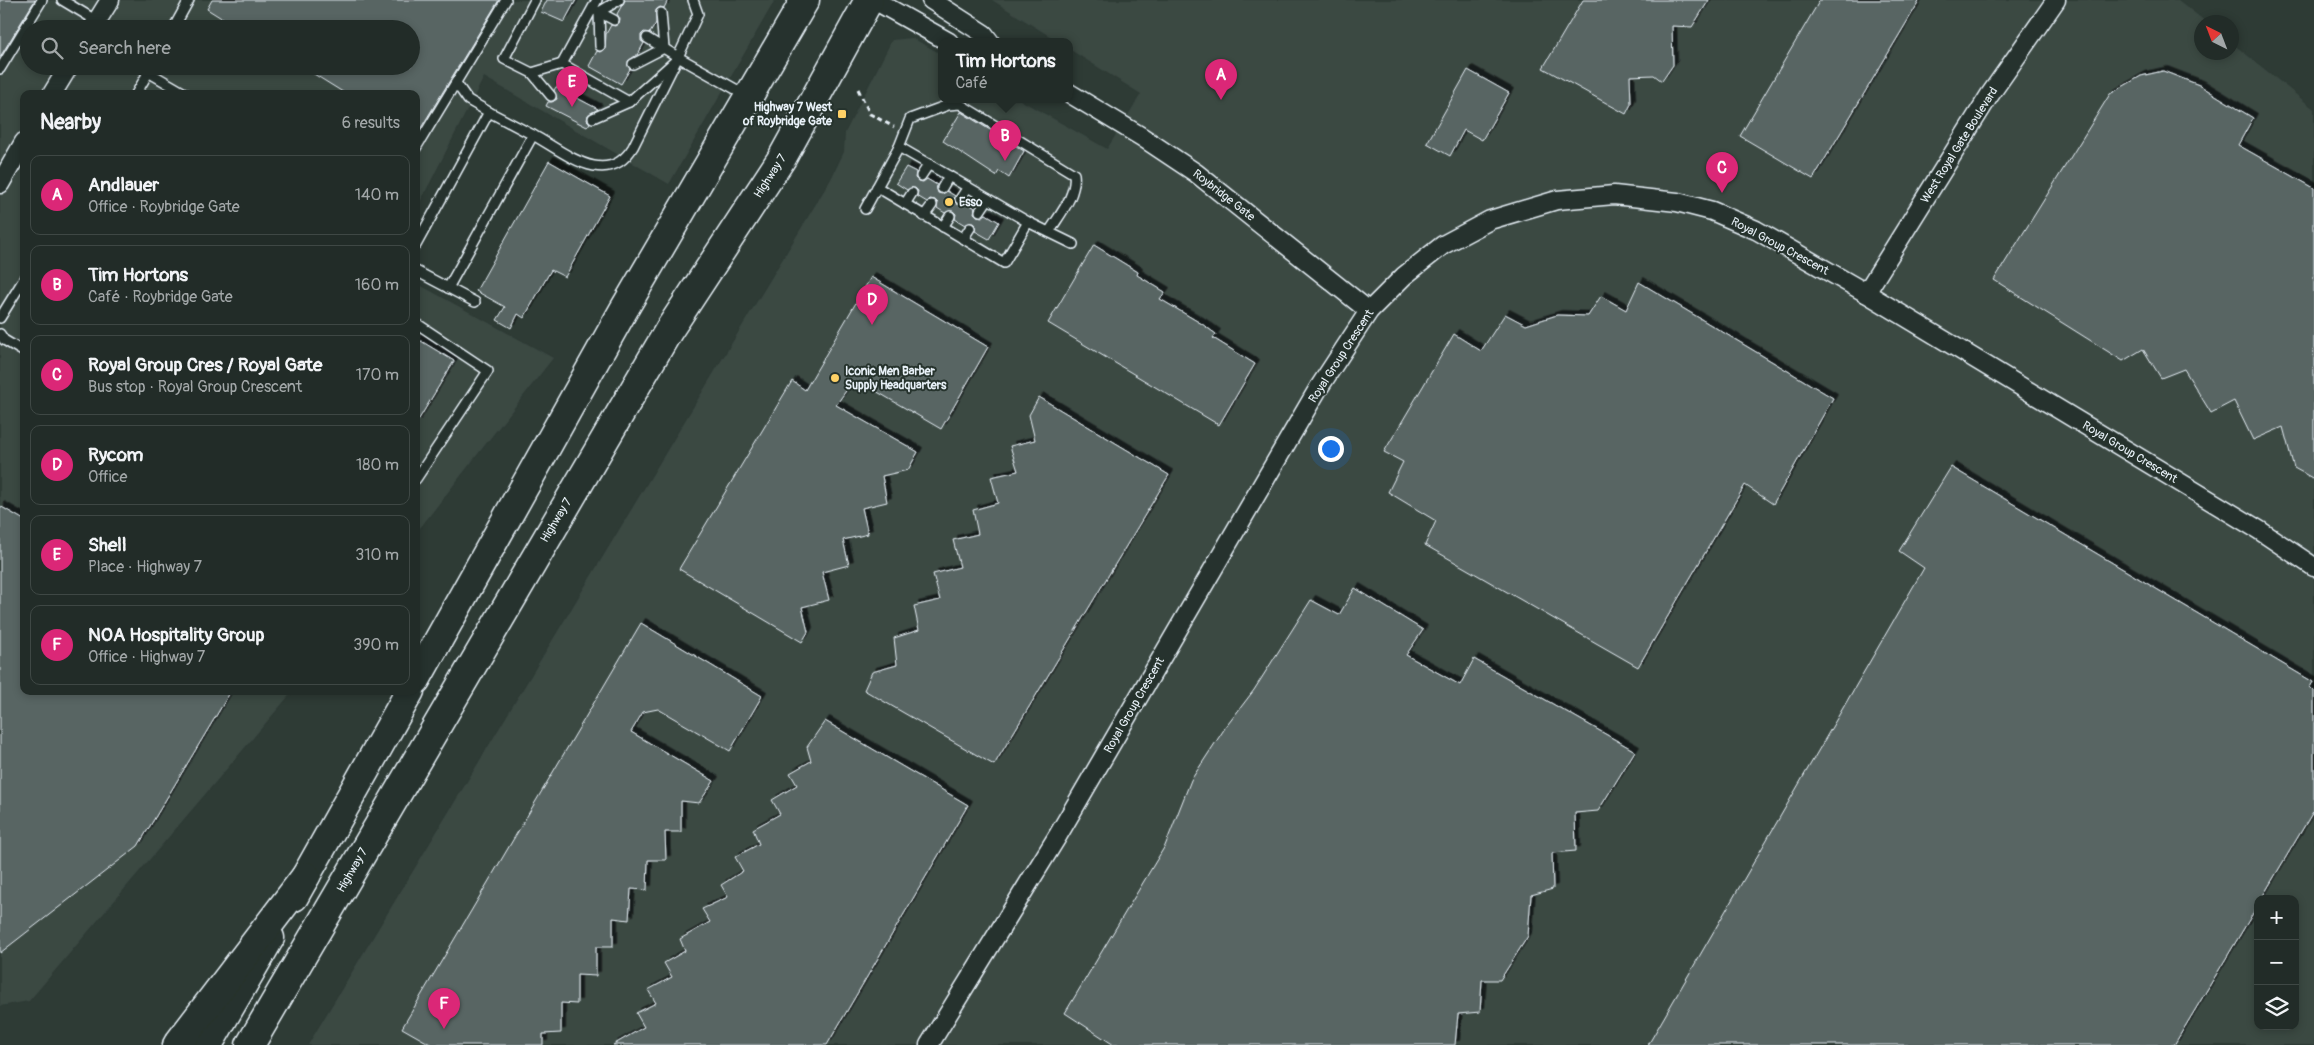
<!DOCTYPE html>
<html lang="en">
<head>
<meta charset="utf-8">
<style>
  :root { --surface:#222c28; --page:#2a3430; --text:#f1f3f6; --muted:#a2a7a8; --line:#3f4845; --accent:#db2777 }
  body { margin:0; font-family:Pangolin,sans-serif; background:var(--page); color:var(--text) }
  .controls { position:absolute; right:15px; bottom:15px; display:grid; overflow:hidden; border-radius:10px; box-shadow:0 2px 8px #0003 }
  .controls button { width:45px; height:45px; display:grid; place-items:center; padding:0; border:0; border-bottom:1px solid var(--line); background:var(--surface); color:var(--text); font:25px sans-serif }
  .compass { position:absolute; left:2194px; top:15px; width:45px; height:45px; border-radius:50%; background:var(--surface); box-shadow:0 2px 8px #0003; rotate:318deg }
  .you { position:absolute; left:1330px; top:448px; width:18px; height:18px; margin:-12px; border:4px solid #fff; border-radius:50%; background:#1a73e8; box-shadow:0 0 0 8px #1a73e833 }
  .badge { display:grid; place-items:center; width:32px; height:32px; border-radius:50%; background:var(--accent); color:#fff; font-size:16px; font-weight:700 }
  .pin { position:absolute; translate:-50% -41px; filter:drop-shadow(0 1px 2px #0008) }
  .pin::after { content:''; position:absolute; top:26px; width:18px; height:15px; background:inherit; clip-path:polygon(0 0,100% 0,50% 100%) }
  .popup { position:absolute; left:938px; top:38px; width:135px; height:65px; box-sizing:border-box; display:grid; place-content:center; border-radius:10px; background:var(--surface); filter:drop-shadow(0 1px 4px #0005); font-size:16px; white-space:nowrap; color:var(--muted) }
  .popup b { font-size:19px; color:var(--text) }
  .popup::after { content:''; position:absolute; left:50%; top:100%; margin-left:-10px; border:10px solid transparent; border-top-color:var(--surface) }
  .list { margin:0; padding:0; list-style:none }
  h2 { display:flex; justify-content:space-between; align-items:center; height:65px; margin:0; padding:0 20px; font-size:21px }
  h2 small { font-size:16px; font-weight:400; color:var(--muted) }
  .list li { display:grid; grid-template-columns:32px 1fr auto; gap:15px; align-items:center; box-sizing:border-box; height:80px; margin:0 10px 10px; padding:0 10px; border:1px solid var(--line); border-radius:10px }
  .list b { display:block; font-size:19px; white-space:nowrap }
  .list p { margin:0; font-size:16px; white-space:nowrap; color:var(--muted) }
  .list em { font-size:16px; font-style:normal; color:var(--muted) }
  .icon { flex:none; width:28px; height:28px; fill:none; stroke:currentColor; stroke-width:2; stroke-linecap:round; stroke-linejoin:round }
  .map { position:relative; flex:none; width:2314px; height:1045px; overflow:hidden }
  .search { position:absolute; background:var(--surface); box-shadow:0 2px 8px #0003; left:20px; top:20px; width:400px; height:55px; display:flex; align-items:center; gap:12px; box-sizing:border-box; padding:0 18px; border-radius:28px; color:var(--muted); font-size:19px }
  .panel { position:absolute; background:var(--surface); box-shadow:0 2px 8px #0003; left:20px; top:90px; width:400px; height:605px; border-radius:10px }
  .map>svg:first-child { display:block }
  .built { fill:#3b4843; fill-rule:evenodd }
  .building { fill:#596563; stroke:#e8f1f8; filter:url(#shadow) }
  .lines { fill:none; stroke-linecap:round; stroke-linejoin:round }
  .service-casing { stroke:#e8f1f8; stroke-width:12 }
  .minor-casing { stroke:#e8f1f8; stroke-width:21 }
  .primary-casing { stroke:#e8f1f8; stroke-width:31 }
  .motorway-casing { stroke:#e8f1f8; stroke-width:31 }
  .path { stroke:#e8f1f8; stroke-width:3; stroke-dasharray:5 4; stroke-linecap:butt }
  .service { stroke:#26332d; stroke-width:9 }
  .minor { stroke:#26332d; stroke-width:18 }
  .primary { stroke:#26332d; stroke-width:28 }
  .motorway { stroke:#26332d; stroke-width:28 }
  .poi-dot { fill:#ffd166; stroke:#26332d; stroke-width:2 }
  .labels { text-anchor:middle; stroke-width:4; stroke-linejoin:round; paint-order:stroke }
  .poi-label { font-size:12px; font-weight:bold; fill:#e8f1f8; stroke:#26332d; text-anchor:start }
  .street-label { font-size:12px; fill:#e8f1f8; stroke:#26332d }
</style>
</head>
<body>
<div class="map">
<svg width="2314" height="1045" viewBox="0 0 2314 1045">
  <defs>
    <filter id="shadow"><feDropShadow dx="4.5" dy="-4.5" stdDeviation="0" flood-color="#0009"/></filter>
  </defs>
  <rect width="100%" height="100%" fill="#2e3b35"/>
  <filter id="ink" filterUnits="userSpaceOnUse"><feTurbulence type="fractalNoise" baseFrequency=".02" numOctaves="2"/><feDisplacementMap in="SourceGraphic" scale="10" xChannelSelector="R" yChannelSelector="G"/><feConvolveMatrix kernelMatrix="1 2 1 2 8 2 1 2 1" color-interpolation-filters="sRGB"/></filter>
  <g filter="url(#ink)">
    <g class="built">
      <path d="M0 0H775L669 184 484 77 416 210V94H24V691H293L29 1001 0 1006ZM29 29H411V66H29Z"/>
      <path d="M992 0H2178L2206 22H2202V52H2232V43L2314 109V1045H308L831 179 844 152 845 133 892 40 912 38 941 54V100H1020L1107 149 1141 94 1069 49V42H1059ZM2258 899H2295V1026H2258Z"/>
      <path d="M416 283 553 358 416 533Z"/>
    </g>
    <g class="building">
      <path d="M0 0H35L0 57Z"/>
      <path d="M212 0H499L416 136V94H346L301 66H411V29H239L207 9Z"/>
      <path d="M547 0H576L564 22 541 12Z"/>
      <path d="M625 0H668L664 8 660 7 656 10V23L650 33 644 32 641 35V41L644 43 638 54 628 61 630 69 621 84 589 66 597 51 601 52 605 49 606 34 611 25 615 26 619 23 620 19 617 14Z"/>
      <path d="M1583 0H1709L1692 27 1672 26 1673 65 1662 81 1654 75 1630 76 1631 104 1626 114 1543 68Z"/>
      <path d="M1820 0H1920L1813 179 1740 136Z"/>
      <path d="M1468 70 1509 93 1482 140 1464 130 1450 156 1427 143Z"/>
      <path d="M2163 71 2199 85 2253 118 2238 145 2314 188V479L2294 468 2283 427 2253 440 2234 401 2211 413 2184 369 2161 378 2143 349 2123 361 1994 280 2110 94 2141 76Z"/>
      <path d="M556 87 598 109 588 115 587 120 590 123 587 127 546 106 548 102H552L557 99 554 90Z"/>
      <path d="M961 112 1024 151 1009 178 999 171 996 176 943 141Z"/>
      <path d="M549 161 610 196 565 277 551 270 524 318 518 314 511 328 497 320 505 307 476 291Z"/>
      <path d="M906 167 916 172 915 178 918 181 923 182 927 179 937 185 938 193 942 194 947 191 955 196 954 201 957 204 962 205 966 202 975 208 974 213 977 216 982 217 986 214 999 222 989 239 975 231 976 226 973 223 965 225 955 219 956 214 953 211 945 213 937 208 938 203 935 200 930 199 927 202 917 196 918 191 915 188 907 190 896 183Z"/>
      <path d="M1094 245 1138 272 1137 275 1165 292 1160 299 1202 324 1216 334 1213 338 1255 364 1219 425 1048 323Z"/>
      <path d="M871 277 988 347 941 429 862 383 848 388 836 405 918 452 908 470 882 476 887 502 862 508 868 534 843 540 849 565 822 572 829 600 802 607 808 632 802 642 679 569 792 381 805 390Z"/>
      <path d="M1639 282 1833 398 1773 504 1745 485 1638 667 1425 545 1436 521 1388 492 1403 462 1384 452 1454 334 1481 351 1505 314 1526 325 1557 315 1588 316 1601 296 1626 310Z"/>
      <path d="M416 338 454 361 416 424Z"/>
      <path d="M1039 397 1169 475 994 765 864 690 872 672 897 665 894 638 919 630 914 606 940 600 933 574 960 567 953 540 978 534 973 510 998 503 991 477 1018 471 1010 446 1035 440 1029 415Z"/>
      <path d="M1951 467 2313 682 2310 687 2314 691V810L2261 899H2258V905L2174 1045H1648L1924 568 1899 551Z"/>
      <path d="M0 506 24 520V691H231L138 846 0 953Z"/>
      <path d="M1355 588 1423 630 1406 655 1460 685 1474 659 1635 751 1598 811 1575 813 1576 851 1552 853 1553 889 1531 895 1528 936 1500 980H1482L1480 1012 1458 1014 1455 1045H1114L1065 1013 1165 846 1191 780 1225 728 1254 690 1311 600 1339 615Z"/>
      <path d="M641 623 762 696 730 751 658 709 643 712 631 732 714 781 699 803 681 801V832H665L666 860H648L647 890 631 889 629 920 613 918V947H596V976L577 975V1004L561 1003V1033L543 1034V1045H432L402 1028Z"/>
      <path d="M825 721 968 805 827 1045H613L644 1027 636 1013 656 1003 648 990 672 977 664 963 685 951 680 939 710 922 702 909 728 897 721 885 743 871 735 857 759 844 753 829 780 814 772 800 797 785 790 773 811 761 807 747Z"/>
    </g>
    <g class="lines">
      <g class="service-casing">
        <g id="service">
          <path d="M62 0 97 21"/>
          <path d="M535 0 504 59 532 73 562 64"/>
          <path d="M597 0 562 64 629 102 675 61"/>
          <path d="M693 0 698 14 678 57 746 95"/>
          <path d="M595 10 614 20"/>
          <path d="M173 29 189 0"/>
          <path d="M647 38 678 57"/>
          <path d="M600 46 599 12 619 0"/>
          <path d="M633 64 664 48 661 13"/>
          <path d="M138 66 186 94"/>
          <path d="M0 69 42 0"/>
          <path d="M532 73 551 96"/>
          <path d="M456 83 468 100 489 112"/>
          <path d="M136 94 152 66"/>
          <path d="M593 118 629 102"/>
          <path d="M899 147 910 119 948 105 960 104 1074 174C1077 195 1060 214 1049 232"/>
          <path d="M416 148 506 0"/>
          <path d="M921 176 929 164"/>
          <path d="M877 187 1004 263 1028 222"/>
          <path d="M942 188 949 176"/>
          <path d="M960 199 968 187"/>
          <path d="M905 204 912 193"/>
          <path d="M865 209 899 147 1028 222 1073 244"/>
          <path d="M980 211 988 199"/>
          <path d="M924 216 932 205"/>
          <path d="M943 227 950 216"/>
          <path d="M963 239 970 228"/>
          <path d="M416 245 489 112 533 135"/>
          <path d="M416 271 475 302"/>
          <path d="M448 288 533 135C564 152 607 190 633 147L678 57"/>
          <path d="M0 318 24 279"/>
          <path d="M416 323 488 371 416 479"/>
          <path d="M0 334 4 340 24 352"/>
        </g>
      </g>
      <g class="minor-casing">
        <g id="minor">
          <path d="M874 0 949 42"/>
          <path d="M931 0 984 34 990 42"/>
          <path d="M92 29 110 0"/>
          <path d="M1069 93 1142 137 1196 173 1369 311"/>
          <path d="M52 94 69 66"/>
          <path d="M0 184 24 142"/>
          <path d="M1866 293 1989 96 2056 0"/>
          <path d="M929 1045 1057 837 1318 389 1369 311 1404 276 1443 245 1490 220 1557 200 1614 195 1677 202 1712 211 1756 230 1866 293 2259 530 2314 567"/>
        </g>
      </g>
      <g class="primary-casing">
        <g id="primary">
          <path d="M416 680 623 311 805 0"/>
          <path d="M294 897 410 691"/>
          <path d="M208 1045 270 938"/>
          <path d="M250 1045 669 330 782 158 869 0"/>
        </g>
      </g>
      <g class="motorway-casing">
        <path id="motorway" d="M177 1045 306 876"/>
      </g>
      <path class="path" d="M858 89 870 114 894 127"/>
      <use href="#service" class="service"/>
      <use href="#minor" class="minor"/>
      <use href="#primary" class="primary"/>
      <use href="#motorway" class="motorway"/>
    </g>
  </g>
  <g class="poi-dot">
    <rect x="837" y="109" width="10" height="10" rx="2.5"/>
    <circle cx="949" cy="202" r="5"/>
    <circle cx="835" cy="378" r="5"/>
  </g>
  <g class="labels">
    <g class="poi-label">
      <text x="832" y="111" text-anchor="end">Highway 7 West<tspan x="832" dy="14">of Roybridge Gate</tspan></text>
      <text x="959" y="206">Esso</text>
      <text x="845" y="375">Iconic Men Barber<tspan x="845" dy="14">Supply Headquarters</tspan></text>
    </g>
    <g class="street-label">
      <text transform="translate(1959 145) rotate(-58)" y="4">West Royal Gate Boulevard</text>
      <text transform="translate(770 176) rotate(-57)" y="4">Highway 7</text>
      <text transform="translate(1224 195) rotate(38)" y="4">Roybridge Gate</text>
      <text transform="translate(1780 246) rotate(28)" y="4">Royal Group Crescent</text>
      <text transform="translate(1341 356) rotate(-57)" y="4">Royal Group Crescent</text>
      <text transform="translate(2130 452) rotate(31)" y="4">Royal Group Crescent</text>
      <text transform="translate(556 520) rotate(-59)" y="4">Highway 7</text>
      <text transform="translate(1134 705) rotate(-60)" y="4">Royal Group Crescent</text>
      <text transform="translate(352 870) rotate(-60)" y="4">Highway 7</text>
    </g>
  </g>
</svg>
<div class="controls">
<button>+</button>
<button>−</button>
<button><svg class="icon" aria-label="layers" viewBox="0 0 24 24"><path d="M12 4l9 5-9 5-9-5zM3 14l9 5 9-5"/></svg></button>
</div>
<svg class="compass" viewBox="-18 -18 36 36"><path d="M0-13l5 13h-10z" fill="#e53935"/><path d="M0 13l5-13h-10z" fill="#a2a7a8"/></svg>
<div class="you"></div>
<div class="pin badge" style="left:1221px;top:100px">A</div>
<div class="pin badge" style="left:1005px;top:161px">B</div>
<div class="popup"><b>Tim Hortons</b>Café</div>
<div class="pin badge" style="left:1722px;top:193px">C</div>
<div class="pin badge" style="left:872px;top:325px">D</div>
<div class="pin badge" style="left:572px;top:107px">E</div>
<div class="pin badge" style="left:444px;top:1029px">F</div>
<div class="search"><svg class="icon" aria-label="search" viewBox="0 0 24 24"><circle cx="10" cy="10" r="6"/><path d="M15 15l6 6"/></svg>Search here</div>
<section class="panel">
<h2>Nearby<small>6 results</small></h2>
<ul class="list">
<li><span class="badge">A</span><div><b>Andlauer</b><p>Office · Roybridge Gate</p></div><em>140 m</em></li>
<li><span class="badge">B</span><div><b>Tim Hortons</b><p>Café · Roybridge Gate</p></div><em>160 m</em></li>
<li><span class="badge">C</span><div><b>Royal Group Cres / Royal Gate</b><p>Bus stop · Royal Group Crescent</p></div><em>170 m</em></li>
<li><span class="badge">D</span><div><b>Rycom</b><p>Office</p></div><em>180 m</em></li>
<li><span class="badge">E</span><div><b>Shell</b><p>Place · Highway 7</p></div><em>310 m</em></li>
<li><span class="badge">F</span><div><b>NOA Hospitality Group</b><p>Office · Highway 7</p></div><em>390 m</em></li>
</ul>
</section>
</div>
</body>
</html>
